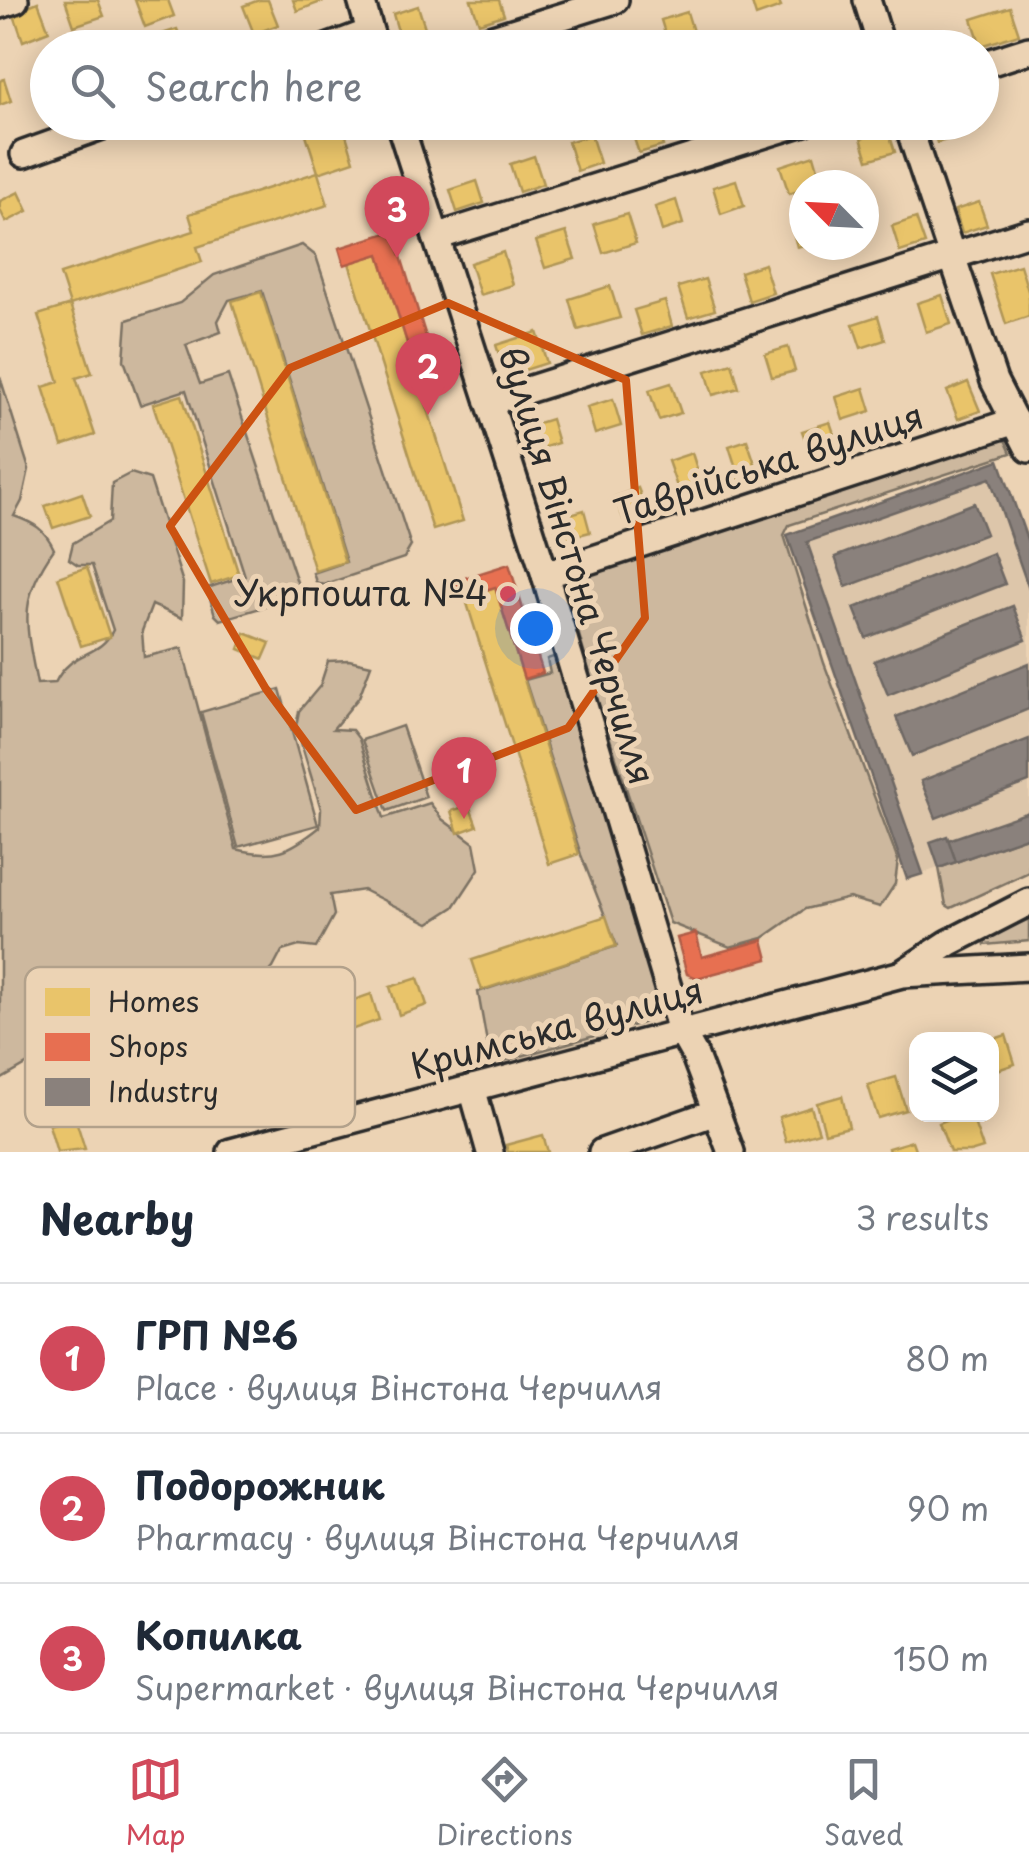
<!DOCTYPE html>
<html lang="en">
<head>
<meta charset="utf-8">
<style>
  :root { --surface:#fff; --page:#f2f2f3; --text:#1f2937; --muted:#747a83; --line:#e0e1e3; --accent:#d1495b }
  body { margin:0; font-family:"Playpen Sans",sans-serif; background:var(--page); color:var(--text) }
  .controls { position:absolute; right:30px; bottom:30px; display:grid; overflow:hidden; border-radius:20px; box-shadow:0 5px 25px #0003 }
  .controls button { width:90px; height:90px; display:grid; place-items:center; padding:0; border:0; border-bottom:2px solid var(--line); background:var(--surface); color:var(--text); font:50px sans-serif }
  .compass { position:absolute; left:789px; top:170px; width:90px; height:90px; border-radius:50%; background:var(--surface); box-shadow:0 5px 25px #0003; rotate:294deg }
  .you { position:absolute; left:535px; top:628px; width:35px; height:35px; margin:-25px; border:8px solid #fff; border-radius:50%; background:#1a73e8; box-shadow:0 0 0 15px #1a73e833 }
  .badge { display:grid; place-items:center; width:65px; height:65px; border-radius:50%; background:var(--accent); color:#fff; font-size:32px; font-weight:700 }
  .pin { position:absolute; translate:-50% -82px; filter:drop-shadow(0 2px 5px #0008) }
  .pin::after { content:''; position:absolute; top:52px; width:35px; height:30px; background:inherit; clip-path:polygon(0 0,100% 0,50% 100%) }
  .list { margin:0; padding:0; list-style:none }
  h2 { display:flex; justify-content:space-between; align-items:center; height:130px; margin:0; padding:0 40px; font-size:42px }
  h2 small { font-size:32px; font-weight:400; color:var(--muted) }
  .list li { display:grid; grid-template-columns:65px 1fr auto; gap:30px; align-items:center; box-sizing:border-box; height:150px; padding:0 40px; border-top:2px solid var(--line) }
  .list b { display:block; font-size:38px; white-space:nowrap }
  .list p { margin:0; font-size:32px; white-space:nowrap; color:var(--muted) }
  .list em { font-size:32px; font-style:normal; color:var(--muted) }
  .icon { flex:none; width:55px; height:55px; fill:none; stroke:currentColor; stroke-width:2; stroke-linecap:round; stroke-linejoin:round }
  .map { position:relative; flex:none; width:1029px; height:1152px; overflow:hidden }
  .search { position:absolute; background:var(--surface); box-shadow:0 5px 25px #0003; left:30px; right:30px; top:30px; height:110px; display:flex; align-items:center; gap:25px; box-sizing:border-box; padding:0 35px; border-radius:55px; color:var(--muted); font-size:38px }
  .sheet { height:580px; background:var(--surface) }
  nav { display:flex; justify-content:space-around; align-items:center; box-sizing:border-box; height:140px; border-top:2px solid var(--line); background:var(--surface); font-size:28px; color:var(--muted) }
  nav a { display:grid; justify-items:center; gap:5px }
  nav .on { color:var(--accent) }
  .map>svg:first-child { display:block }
  .built { fill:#ddc6aa }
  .green { fill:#cdb89e; stroke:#7c7264; stroke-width:2.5 }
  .homes { fill:#e9c46a; stroke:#b09657; stroke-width:2.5 }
  .shops { fill:#e76f51; stroke:#af5b46; stroke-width:2.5 }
  .industry { fill:#8a817c; stroke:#6e6764; stroke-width:2.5 }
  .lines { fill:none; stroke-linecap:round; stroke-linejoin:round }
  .minor-casing { stroke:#2b2b2b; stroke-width:32 }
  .minor { stroke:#ecd3b4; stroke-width:25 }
  .marked { fill:none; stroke:#cc5211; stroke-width:8; stroke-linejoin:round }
  .poi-dot { fill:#d1495b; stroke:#ecd3b4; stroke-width:4 }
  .labels { text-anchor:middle; stroke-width:10; stroke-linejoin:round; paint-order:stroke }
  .street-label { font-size:35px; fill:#2b2b2b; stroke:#ecd3b4 }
  .poi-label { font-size:35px; fill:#2b2b2b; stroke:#ecd3b4; text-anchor:end }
  .key { fill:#ecd3b4; stroke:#b2a18b; stroke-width:2.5 }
  .key-label { font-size:28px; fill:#2b2b2b }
</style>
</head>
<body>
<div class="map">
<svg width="1029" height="1152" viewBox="0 0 1029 1152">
  <rect width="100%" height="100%" fill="#ecd3b4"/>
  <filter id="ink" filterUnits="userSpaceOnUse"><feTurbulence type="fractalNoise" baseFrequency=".01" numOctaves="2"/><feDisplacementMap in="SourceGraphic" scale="20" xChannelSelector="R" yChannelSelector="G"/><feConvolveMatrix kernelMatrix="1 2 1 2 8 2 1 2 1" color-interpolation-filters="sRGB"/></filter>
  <g filter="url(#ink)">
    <path class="built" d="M999 460 1029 545V836L907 879 787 535Z"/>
    <g class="green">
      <path d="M302 245 316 256 411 546 404 558 323 585 316 582 313 573 346 562 262 291 229 300 218 321 221 332 186 345 200 384 228 375 300 591 297 597 220 620 215 615 207 588 245 576 186 390 140 405 124 360 127 320 180 303 214 275Z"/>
      <path d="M0 377 29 469 22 501 14 516C34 523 45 529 54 549 17 601 26 625 37 684L55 683C71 649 99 659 113 630L92 565H78L69 559 73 543 110 521 112 483 131 473 150 479 183 583 182 618 152 605 142 631 144 657 182 648 236 849C275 859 290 851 320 827L321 809 296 726 299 711 320 686 328 661 349 660 371 665 359 697 333 729 352 730 359 739 384 818 430 803 442 819 474 843 479 869 454 907 429 923 363 890 330 895 334 915 316 948 299 946 282 951 273 968 243 999 232 978 212 977 159 1018 63 1044 0 1080Z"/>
      <path d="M1001 431 1011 453 789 525 784 535 824 663 898 860 895 884 880 907 849 898 805 909 763 938 730 947 670 923 597 699 566 588 602 568Z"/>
      <path d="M562 654 661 1000 656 1015 642 1023 500 1062 489 1054 478 992 617 946 581 855 525 680 550 673 547 659Z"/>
      <path d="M280 689 318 825 238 847 201 712Z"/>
      <path d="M402 726 426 797 387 811 362 740Z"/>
      <path d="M1029 836V872L951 908 946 905 939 868Z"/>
      <path d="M1029 919V941L985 945 984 939Z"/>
    </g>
    <g class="homes">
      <path d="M65 0H98L104 16 74 26Z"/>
      <path d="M135 0H168L174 16 145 27Z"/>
      <path d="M259 0H268L278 25 254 34 243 6Z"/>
      <path d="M293 0H324V1L297 11Z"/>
      <path d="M471 0H499L504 15 479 23Z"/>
      <path d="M751 0H778L781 7 756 16Z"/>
      <path d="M38 2 49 31 23 41 13 12Z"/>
      <path d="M418 6 428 37 402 45 393 14Z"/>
      <path d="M1010 7 1019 34 981 46 972 19Z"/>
      <path d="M687 12 695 38 669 46 661 20Z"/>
      <path d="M177 29 185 48H164L159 35Z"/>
      <path d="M626 34 631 48H606L604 42Z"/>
      <path d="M932 34 937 48H907L906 42Z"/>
      <path d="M4 79 11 101 0 105V81Z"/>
      <path d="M302 122H342L354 161 318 173 328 205 197 247 202 262 70 305 60 274 194 231 189 214 318 172Z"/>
      <path d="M645 122H655L663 146 639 153 630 127Z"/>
      <path d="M693 122H722L723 125 697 134Z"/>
      <path d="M931 122H977L979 130 937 143Z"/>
      <path d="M888 130 895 152 868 160 861 138Z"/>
      <path d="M591 135 600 163 577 171 568 142Z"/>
      <path d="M814 155 822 183 804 185V189L789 194 780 166Z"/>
      <path d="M534 156 543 184 519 192 510 164Z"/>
      <path d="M736 180 744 206 721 214 713 187Z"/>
      <path d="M477 181 484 203 457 212 450 190Z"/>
      <path d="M19 192 28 211 6 222 0 210V201Z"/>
      <path d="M676 200 683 224 662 231 655 207Z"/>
      <path d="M979 202 987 225 962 233 955 210Z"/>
      <path d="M627 214 636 243 603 253 594 224Z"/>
      <path d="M916 218 925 244 900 252 892 226Z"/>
      <path d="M804 224V245L797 247 792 228Z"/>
      <path d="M566 232 575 259 545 268 536 241Z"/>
      <path d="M503 252 513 285 480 295 470 263Z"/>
      <path d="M379 254 463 521 433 530 349 263Z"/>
      <path d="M764 264 773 293 749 301 740 272Z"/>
      <path d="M1020 265 1029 294V316L1006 324 990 274Z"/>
      <path d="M705 279 715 310 688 318 678 287Z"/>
      <path d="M610 286 620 318 578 330 569 299Z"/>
      <path d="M261 292 345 562 315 571 232 301Z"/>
      <path d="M942 295 951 324 926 332 917 303Z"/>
      <path d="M665 301 672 326 642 335 634 310Z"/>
      <path d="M70 305 92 373 76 378 95 435 62 446 43 387 59 382 38 315Z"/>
      <path d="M878 316 885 340 861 348 853 324Z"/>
      <path d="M537 332 547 363 506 376 496 345Z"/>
      <path d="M788 347 795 371 772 377 765 354Z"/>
      <path d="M732 363 739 388 713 395 706 371Z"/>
      <path d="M968 382 980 411 958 419 947 391Z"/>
      <path d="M671 383 681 413 659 420 649 390Z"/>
      <path d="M864 388 871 411 843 420 836 397Z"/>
      <path d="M182 395 239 575 211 584 153 404Z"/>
      <path d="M613 399 621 426 595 434 587 407Z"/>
      <path d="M551 419 558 443 532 451 525 427Z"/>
      <path d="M830 422 840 451 813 461 802 431Z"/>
      <path d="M747 440 760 478 741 484 729 446Z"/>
      <path d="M692 453 705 494 682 501 668 461Z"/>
      <path d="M638 488 647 512 624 520 615 497Z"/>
      <path d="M82 493 90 516 53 528 45 506Z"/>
      <path d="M584 510 590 532 559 540 553 519Z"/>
      <path d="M87 567 110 637 81 646 58 577Z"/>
      <path d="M495 587 579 854 549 864 465 597Z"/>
      <path d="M245 633 270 643 263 659 239 649Z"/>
      <path d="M469 805 477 826 458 833 451 811Z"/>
      <path d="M606 916 616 946 482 990 472 960Z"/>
      <path d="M418 978 427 1005 399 1015 390 987Z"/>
      <path d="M371 994 379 1020 348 1031 339 1005Z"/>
      <path d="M1006 1035 1015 1064 992 1072 991 1040Z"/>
      <path d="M896 1077 906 1110 878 1118 868 1085Z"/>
      <path d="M842 1096 849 1127 825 1133 817 1103Z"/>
      <path d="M811 1107 819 1132 786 1142 779 1117Z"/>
      <path d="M961 1114H971L983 1148 970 1152H950L939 1123Z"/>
      <path d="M75 1117 85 1149 57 1152 49 1125Z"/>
      <path d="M543 1135 548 1152H508L506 1145Z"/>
      <path d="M912 1141 916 1152H889L888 1148Z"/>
    </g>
    <g class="shops">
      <path d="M393 231 427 340 408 346 379 254 344 265 339 248Z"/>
      <path d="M509 564 543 673 524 679 495 587 460 598 455 581Z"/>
      <path d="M696 933 702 957 763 940 768 959 697 978 687 974 677 938Z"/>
    </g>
    <g class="industry">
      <path d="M999 460 1029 545V589L990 478 807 542 923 874 907 879 787 535Z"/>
      <path d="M974 503 986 534 846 587 835 557Z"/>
      <path d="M993 553 1005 584 866 638 854 608Z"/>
      <path d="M1013 606 1026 640 888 695 874 661Z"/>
      <path d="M1029 663V709L912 756 896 717Z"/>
      <path d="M1029 739V782L936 818 921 781Z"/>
      <path d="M1029 812V836L956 862 948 840Z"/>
      <path d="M947 836 956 862 939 868 930 842Z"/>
    </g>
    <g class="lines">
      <g class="minor-casing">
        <g id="minor">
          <path d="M361 0 375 48"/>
          <path d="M867 0 882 48"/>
          <path d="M0 5 15 0"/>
          <path d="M327 48 370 32"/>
          <path d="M461 48 615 0"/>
          <path d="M982 65 1029 50"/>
          <path d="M399 122 545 575 681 1031 695 1056 731 1152"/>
          <path d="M907 122 994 381 1029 449"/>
          <path d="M24 154 113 122"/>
          <path d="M436 237 804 122"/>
          <path d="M489 402 1029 232"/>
          <path d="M545 575 1015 421"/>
          <path d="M903 973 949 943 1029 902"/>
          <path d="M472 1088 490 1152"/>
          <path d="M231 1152 902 974 1029 967"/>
          <path d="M602 1152 716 1112"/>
        </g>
      </g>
      <use href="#minor" class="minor"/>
    </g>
  </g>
  <path class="marked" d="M448 303 626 380 645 618 568 728 356 810 266 689 170 526 290 368Z"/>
  <circle class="poi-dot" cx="508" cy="594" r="10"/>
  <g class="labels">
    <g class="street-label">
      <text transform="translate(769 465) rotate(-18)" y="12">Таврійська вулиця</text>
      <text transform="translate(576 566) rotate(73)" y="12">вулиця Вінстона Черчилля</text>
      <text transform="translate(557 1029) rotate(-15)" y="12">Кримська вулиця</text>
    </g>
    <g class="poi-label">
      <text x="488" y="606">Укрпошта №4</text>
    </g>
  </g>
  <rect x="25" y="967" width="330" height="160" rx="15" class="key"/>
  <rect x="45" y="988" width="45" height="28" fill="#e9c46a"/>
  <rect x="45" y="1033" width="45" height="28" fill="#e76f51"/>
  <rect x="45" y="1078" width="45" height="28" fill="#8a817c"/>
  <g class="key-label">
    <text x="108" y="1012">Homes</text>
    <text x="108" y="1057">Shops</text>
    <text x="108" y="1102">Industry</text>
  </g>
</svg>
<div class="controls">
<button><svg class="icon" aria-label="layers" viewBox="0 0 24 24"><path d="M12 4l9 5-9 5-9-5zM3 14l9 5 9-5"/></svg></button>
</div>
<svg class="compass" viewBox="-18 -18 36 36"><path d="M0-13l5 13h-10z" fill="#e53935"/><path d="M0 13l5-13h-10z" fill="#747a83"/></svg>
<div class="you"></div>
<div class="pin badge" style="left:464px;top:819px">1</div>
<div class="pin badge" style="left:428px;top:415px">2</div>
<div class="pin badge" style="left:397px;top:258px">3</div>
<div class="search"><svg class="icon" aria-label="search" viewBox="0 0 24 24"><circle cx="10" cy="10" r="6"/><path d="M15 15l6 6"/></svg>Search here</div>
</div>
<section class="sheet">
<h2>Nearby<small>3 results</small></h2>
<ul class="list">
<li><span class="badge">1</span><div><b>ГРП №6</b><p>Place · вулиця Вінстона Черчилля</p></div><em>80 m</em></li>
<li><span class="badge">2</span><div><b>Подорожник</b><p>Pharmacy · вулиця Вінстона Черчилля</p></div><em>90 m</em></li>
<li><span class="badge">3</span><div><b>Копилка</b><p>Supermarket · вулиця Вінстона Черчилля</p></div><em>150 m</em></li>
</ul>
</section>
<nav>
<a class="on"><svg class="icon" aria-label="map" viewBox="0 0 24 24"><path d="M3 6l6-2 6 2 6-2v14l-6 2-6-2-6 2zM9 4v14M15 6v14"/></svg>Map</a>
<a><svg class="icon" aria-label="directions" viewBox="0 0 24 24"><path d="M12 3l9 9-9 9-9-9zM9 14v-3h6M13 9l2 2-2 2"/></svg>Directions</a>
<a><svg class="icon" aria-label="saved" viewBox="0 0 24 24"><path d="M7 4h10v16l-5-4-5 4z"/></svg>Saved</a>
</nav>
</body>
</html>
